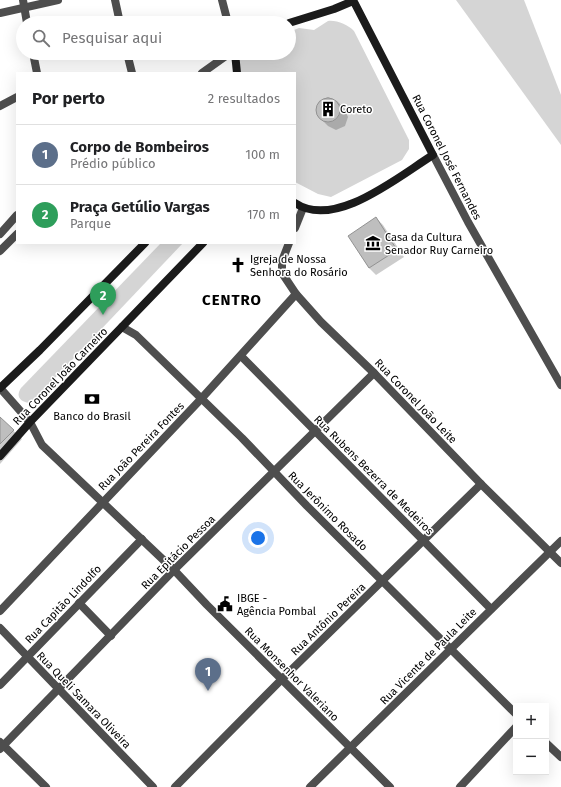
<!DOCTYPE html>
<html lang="pt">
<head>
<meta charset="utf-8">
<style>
  :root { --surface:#fff; --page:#f6f6f6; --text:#202124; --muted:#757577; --line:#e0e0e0; --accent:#0f766e }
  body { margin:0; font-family:"Fira Sans",sans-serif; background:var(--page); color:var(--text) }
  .controls { position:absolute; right:12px; bottom:12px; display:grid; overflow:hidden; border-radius:0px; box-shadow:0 4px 16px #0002 }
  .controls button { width:36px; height:36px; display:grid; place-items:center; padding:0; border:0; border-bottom:1px solid var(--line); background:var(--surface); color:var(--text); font:20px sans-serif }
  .you { position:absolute; left:258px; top:538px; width:14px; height:14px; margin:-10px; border:3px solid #fff; border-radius:50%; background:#1a73e8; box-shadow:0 0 0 6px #1a73e833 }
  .badge { display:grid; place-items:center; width:26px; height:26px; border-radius:50%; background:var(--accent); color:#fff; font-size:13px; font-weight:700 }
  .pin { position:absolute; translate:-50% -33px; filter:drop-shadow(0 1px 2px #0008) }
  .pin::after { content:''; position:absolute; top:21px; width:14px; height:12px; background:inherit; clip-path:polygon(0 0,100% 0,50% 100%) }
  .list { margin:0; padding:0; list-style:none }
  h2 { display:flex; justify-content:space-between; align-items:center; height:52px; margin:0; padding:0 16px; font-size:17px }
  h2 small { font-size:13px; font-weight:400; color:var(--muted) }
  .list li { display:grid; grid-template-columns:26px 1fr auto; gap:12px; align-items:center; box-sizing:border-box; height:60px; padding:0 16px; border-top:1px solid var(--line) }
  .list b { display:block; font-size:15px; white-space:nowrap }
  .list p { margin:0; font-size:13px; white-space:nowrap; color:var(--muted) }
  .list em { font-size:13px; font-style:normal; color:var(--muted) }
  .icon { flex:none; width:22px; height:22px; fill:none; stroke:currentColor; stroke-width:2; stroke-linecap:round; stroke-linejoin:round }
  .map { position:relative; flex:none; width:561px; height:787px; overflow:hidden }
  .search { position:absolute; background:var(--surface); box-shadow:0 4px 16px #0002; left:16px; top:16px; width:280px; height:44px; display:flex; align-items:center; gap:10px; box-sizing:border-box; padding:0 14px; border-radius:22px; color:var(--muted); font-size:15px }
  .panel { position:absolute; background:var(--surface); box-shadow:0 4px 16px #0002; left:16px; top:72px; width:280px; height:172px; border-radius:0px }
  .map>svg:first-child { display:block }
  .green { fill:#d5d5d5 }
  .shadow { fill:#0003 }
  .building { fill:#bebebe; stroke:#929292 }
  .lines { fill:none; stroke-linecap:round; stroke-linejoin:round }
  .minor { stroke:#4e4e4e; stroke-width:8 }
  .secondary { stroke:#1b1b1b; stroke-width:8 }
  .labels { text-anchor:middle; stroke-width:3; stroke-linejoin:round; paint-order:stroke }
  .poi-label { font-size:11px; fill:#000; stroke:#fff; text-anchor:start }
  .street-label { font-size:11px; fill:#000; stroke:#fff }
  .district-label { font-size:15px; font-weight:bold; letter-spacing:1px; fill:#000; stroke:#fff }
</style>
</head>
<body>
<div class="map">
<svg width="561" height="787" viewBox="0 0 561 787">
  <rect width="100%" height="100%" fill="#fff"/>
  <g class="green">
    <path d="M456 0H524L561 95V145Z"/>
    <path d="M328 21C337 20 348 25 354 31L409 140V149L402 160 331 197 318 194 295 182V73H240L239 57 241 53H289V32L299 28 314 30Z"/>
    <path d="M161 243H183L35 399 29 403C19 401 16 396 21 388Z"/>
  </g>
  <g class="shadow">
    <path d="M328 97 337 101 344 108 348 117 345 126 336 130 328 126 320 118 317 110 319 101Z"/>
    <path d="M376 218 383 225 404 257 376 275 369 268 349 236Z"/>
    <path d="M0 418 22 439 0 464Z"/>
  </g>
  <g class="building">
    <circle cx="328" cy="110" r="12"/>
    <path d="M376 217 397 250 369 268 348 236Z"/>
    <path d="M0 417 14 430 0 444Z"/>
  </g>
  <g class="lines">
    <g class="minor">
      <path d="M23 0 27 23"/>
      <path d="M115 0 120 23"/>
      <path d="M222 0 228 23"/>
      <path d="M0 13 58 0"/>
      <path d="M33 53 37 73"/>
      <path d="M127 53 132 73"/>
      <path d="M202 73 230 53"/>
      <path d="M0 106 17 97"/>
      <path d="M433 155 468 222 561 385"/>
      <path d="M295 228 303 208"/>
      <path d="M0 234 17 215"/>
      <path d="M289 243 282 261V273L296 294 321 322 374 373 481 484 561 563"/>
      <path d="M0 251 17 234"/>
      <path d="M122 327 136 335 242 438 307 506 516 714"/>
      <path d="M241 356 491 609"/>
      <path d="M0 388 30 422 42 445 174 570 207 605 390 787"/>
      <path d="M79 603 111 636"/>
      <path d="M0 611 201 399 296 294"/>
      <path d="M0 628 153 787"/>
      <path d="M0 685 142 539"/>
      <path d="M0 742 46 787"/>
      <path d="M546 743 561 757"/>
      <path d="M0 749 174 570 374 373"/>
      <path d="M175 787 282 679 481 484"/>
      <path d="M310 787 561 541"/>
      <path d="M460 787 516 727"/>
    </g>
    <g class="secondary">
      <path d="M289 23 334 9 353 1"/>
      <path d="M235 53 237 73"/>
      <path d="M295 203C335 230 399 176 433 155L353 0"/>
      <path d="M0 388 40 350 145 243"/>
      <path d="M0 456 30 422 203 243"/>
    </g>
  </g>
  <defs>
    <g id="building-bare" transform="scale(1.2)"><path d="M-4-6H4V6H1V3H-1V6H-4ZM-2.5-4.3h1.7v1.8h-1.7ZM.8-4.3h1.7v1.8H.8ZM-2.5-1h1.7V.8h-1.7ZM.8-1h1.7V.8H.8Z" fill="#000" stroke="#fff" stroke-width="2.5" paint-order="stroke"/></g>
    <g id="museum-bare" transform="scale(1.2)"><path d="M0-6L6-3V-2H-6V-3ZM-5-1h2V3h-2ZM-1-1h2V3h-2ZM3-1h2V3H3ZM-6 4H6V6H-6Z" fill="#000" stroke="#fff" stroke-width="2.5" paint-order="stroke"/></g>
    <g id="church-bare" transform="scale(1.2)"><path d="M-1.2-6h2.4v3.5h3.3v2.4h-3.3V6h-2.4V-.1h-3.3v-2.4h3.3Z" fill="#000" stroke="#fff" stroke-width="2.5" paint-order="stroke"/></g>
    <g id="bank-bare" transform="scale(1.2)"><path d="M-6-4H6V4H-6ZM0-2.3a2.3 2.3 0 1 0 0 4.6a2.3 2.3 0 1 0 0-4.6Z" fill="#000" stroke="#fff" stroke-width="2.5" paint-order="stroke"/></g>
    <g id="civic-bare" transform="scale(1.2)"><path d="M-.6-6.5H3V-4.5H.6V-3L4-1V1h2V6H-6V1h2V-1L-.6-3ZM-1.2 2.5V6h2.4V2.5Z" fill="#000" stroke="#fff" stroke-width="2.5" paint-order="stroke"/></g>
  </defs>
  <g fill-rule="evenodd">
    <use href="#building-bare" x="328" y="109"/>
    <use href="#museum-bare" x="373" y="243"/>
    <use href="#church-bare" x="238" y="265"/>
    <use href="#bank-bare" x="92" y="399"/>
    <use href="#civic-bare" x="225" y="604"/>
  </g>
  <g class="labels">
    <g class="poi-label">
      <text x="340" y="113">Coreto</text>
      <text x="385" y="241">Casa da Cultura<tspan x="385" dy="13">Senador Ruy Carneiro</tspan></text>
      <text x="250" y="263">Igreja de Nossa<tspan x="250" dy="13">Senhora do Rosário</tspan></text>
      <text x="92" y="420" text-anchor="middle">Banco do Brasil</text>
      <text x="237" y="602">IBGE -<tspan x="237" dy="13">Agência Pombal</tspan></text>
    </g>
    <g class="street-label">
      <text transform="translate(447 157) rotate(63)" y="4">Rua Coronel José Fernandes</text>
      <text transform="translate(60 376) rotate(-46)" y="4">Rua Coronel João Carneiro</text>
      <text transform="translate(416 401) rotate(46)" y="4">Rua Coronel João Leite</text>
      <text transform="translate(141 446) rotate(-46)" y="4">Rua João Pereira Fontes</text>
      <text transform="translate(374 475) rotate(45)" y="4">Rua Rubens Bezerra de Medeiros</text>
      <text transform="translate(328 511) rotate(45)" y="4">Rua Jerônimo Rosado</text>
      <text transform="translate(178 552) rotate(-45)" y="4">Rua Epitácio Pessoa</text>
      <text transform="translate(63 604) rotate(-46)" y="4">Rua Capitão Lindolfo</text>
      <text transform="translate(328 619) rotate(-44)" y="4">Rua Antônio Pereira</text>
      <text transform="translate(428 656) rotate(-45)" y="4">Rua Vicente de Paula Leite</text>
      <text transform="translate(292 674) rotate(45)" y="4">Rua Monsenhor Valeriano</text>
      <text transform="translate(84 700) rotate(46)" y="4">Rua Queli Samara Oliveira</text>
    </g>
    <g class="district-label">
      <text x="232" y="305">CENTRO</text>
    </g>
  </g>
</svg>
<div class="controls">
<button>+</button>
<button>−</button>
</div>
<div class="you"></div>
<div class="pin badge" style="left:208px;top:691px;background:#5c6f8a">1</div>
<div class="pin badge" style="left:103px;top:315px;background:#2e9e5b">2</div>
<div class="search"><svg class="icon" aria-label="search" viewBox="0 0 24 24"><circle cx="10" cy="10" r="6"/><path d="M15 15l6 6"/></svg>Pesquisar aqui</div>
<section class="panel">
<h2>Por perto<small>2 resultados</small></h2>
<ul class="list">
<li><span class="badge" style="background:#5c6f8a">1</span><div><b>Corpo de Bombeiros</b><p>Prédio público</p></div><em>100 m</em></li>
<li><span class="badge" style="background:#2e9e5b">2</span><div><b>Praça Getúlio Vargas</b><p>Parque</p></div><em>170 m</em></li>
</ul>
</section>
</div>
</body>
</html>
